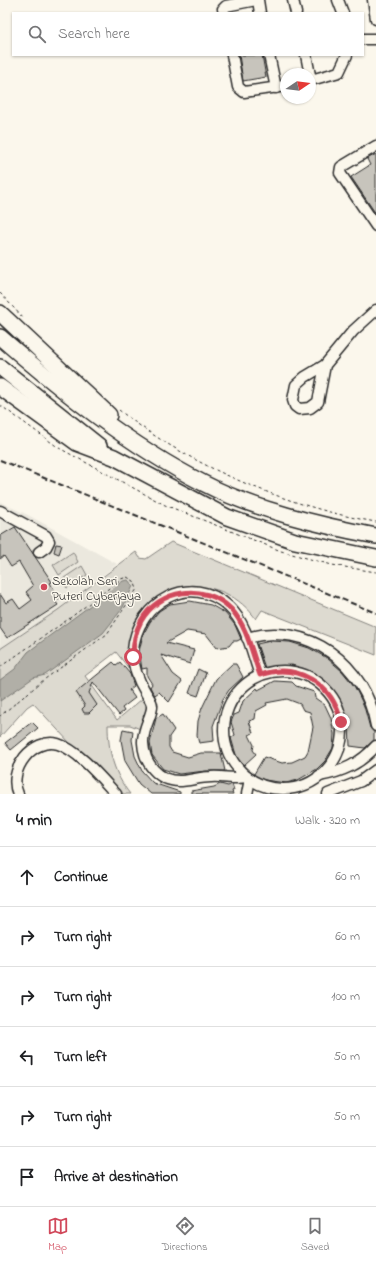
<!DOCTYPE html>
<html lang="en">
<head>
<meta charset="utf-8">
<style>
  :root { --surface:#fff; --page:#f6f6f6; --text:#202124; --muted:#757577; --line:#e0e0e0; --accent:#d1495b }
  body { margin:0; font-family:"Indie Flower",sans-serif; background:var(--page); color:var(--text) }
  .compass { position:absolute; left:280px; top:68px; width:36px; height:36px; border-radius:50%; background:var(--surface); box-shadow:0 1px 3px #0004; rotate:77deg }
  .stop { position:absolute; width:12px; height:12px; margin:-9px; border:3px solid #d1495b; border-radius:50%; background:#fff }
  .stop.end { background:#d1495b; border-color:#fff; box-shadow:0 1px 4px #0008 }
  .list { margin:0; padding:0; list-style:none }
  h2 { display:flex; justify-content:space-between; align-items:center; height:52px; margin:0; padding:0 16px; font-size:17px }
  h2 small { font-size:13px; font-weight:400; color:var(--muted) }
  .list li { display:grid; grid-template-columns:26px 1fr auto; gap:12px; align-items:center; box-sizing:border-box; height:60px; padding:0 16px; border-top:1px solid var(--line) }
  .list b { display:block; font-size:15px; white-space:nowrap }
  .list em { font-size:13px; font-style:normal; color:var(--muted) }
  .icon { flex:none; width:22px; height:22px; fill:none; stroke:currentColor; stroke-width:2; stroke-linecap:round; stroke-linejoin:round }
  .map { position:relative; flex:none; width:376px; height:794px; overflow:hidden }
  .search { position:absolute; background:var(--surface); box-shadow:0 1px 3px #0004; left:12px; right:12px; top:12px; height:44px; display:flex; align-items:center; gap:10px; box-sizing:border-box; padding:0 14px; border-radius:0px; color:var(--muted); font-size:15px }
  .sheet { height:412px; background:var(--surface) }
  nav { display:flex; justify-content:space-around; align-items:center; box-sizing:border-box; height:56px; border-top:1px solid var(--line); background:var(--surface); font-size:11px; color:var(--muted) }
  nav a { display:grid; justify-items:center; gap:2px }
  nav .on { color:var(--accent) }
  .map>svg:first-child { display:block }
  .built { fill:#ebe8de }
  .green { fill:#dddad0; stroke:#84827e }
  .water { fill:#b1afa7; stroke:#7b7a75 }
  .building { fill:#c7c4bc; stroke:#2b2b2b }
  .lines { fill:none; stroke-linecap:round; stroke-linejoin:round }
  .minor-casing { stroke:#2b2b2b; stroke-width:13 }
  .highway-casing { stroke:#2b2b2b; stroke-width:18 }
  .path { stroke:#2b2b2b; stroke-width:1; stroke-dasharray:3 3; stroke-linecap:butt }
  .minor { stroke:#fbf7ec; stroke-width:10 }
  .highway { stroke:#fbf7ec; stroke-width:15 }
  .rail { stroke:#2b2b2b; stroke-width:2; stroke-dasharray:6 3; stroke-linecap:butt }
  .route { stroke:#d1495b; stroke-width:5 }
  .poi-dot { fill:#d1495b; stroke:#fbf7ec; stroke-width:1.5 }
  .labels { text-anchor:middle; stroke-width:3; stroke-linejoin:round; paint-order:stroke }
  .poi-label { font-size:13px; fill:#2b2b2b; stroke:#fbf7ec; text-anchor:start }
</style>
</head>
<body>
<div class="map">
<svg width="376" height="794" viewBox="0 0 376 794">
  <rect width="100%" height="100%" fill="#fbf7ec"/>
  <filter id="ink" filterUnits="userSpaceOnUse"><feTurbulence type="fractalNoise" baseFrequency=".025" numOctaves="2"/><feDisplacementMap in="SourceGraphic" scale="8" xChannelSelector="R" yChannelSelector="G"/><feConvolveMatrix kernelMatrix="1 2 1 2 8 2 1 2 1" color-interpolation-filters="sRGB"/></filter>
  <g filter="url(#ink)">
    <path class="built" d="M0 502 28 515 117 564 59 610 0 649Z"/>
    <g class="green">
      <path d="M171 542 376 627V655L262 610 256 619C241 598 214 582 187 589 178 592 152 614 142 621L134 675 116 652 85 676 117 720 142 699 149 707 143 730 130 725H108C108 751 114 774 130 794H123L69 742 33 703 27 707 0 737V649L58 610 136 552 140 558 146 559Z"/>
      <path d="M73 552 78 562 59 575 53 565Z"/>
      <path d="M82 566 87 575 67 588 61 580Z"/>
    </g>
    <path class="water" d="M128 580 133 586 122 609 103 633 45 675 33 678 0 701V680L15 669 28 652 123 581Z"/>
    <g class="building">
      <path d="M239 55H262L266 77 243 81Z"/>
      <path d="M376 154V214L351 177 370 165 367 159Z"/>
      <path d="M15 527 52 582 50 583 60 598 55 601 58 605 7 638 0 628V594L6 603 13 599 20 609 32 600 26 592 33 586 19 562 11 567 4 556 0 559V536Z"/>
      <path d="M56 544 62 545 59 554 54 552Z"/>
      <path d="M190 601 211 605 225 613 235 625 241 639 237 641H233L229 646 217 648 206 634 187 631 166 643 194 650 190 664 161 655 173 674 182 681 169 702 159 692 155 695 152 691 150 687 152 684 147 676V668L142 669 139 651 143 635 150 622 159 611 170 604Z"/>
      <path d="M270 641 290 642 309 648 327 658 342 671 355 687 364 706 370 728 374 732V740L365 748 350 746 349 725 343 706 338 696 320 678 305 670 292 665 265 668 257 644Z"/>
      <path d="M113 662 116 665 120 662 130 674 134 686 129 690 135 698 122 708 124 711 119 715 93 682 89 693 97 705 89 713H84L82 709 85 706 76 692Z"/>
      <path d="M232 664H236L243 677 229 690 223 699 213 726 214 741 199 743 197 736 198 721 202 708 216 679Z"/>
      <path d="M198 669 206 673 198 696 189 693Z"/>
      <path d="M275 681 292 682 296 686 314 692 315 698 325 705 331 718 334 734 333 748 325 761 317 769 298 780 286 783 264 780 256 778 254 774 264 757 282 763 292 762 305 756 308 751 313 727 310 712 303 710 300 704 287 699 266 703 267 705 256 711 255 719 249 721 253 733 249 735 254 745 253 750 256 754 244 765 237 758 231 738 235 735 231 722 234 715 239 713 243 701 257 688 258 690Z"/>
      <path d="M163 714 174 730 169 737V747L172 752 188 757 201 753H221L225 771H206L179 774 163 769 152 755 150 743 156 718Z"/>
      <path d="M32 722 38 728 11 750 5 743Z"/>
      <path d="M123 729 133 731 132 740 135 756 142 771 153 783 180 792V794H151L139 784 125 761 121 740Z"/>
      <path d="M220 784 228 786 232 784 234 790 232 791 233 794H191V791L214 787Z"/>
    </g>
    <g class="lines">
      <g class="minor-casing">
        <g id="minor">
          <path d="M258 0 260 13"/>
          <path d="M293 0 296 13"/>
          <path d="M338 0 343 13"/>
          <path d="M373 0 376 19"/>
          <path d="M224 13 223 9 226 6 256 0"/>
          <path d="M363 39H376"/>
          <path d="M232 55 238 87 244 92 286 86"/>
          <path d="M269 55 276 88"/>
          <path d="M306 55 311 80 339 72 347 55"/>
          <path d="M376 146 341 167 340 173 376 226"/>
          <path d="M325 365 318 402 310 408 299 409 295 406 293 400 296 385 305 377 325 365 353 331 376 310"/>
          <path d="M0 511 46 536 49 541 46 547 39 552"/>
          <path d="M247 638C308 620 366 665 376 726"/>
          <circle cx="283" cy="730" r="59"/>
          <path d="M319 776C342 772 360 764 376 746"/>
          <path d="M247 777C235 780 224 776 211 777 200 777 189 781 179 781 158 781 144 763 143 743 142 729 153 714 152 706 152 701 148 697 146 693 138 680 132 666 133 650 137 602 191 571 229 607 247 624 252 653 260 675"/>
          <path d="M18 794C7 770 33 737 58 744 78 750 102 779 116 794"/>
          <path d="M247 794 250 779"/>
          <path d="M328 794 361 781 376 770"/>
        </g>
      </g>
      <g class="highway-casing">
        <g id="highway">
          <path d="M0 313 109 415"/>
          <path d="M0 337C63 392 129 445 203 483 255 510 319 525 376 536"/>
          <path d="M0 367 99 446"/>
          <path d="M0 387 77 443 114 457 227 517 295 541 376 558"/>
        </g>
      </g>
      <g class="path">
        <path d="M0 293 24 319"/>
        <path d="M0 405 59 448 165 505 281 551 332 565 376 572"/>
        <path d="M119 410C189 466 288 507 376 522"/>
        <path d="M0 667 70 618 121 579 127 577 134 581 137 589 107 634 45 679 0 716"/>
      </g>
      <use href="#minor" class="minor"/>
      <use href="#highway" class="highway"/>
      <path class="rail" d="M0 460 376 613"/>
    </g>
  </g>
  <g class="lines" filter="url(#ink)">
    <path class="route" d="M133 657C133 645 135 632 141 621 159 589 204 582 231 609 247 626 252 653 260 675 297 662 333 684 341 722"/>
  </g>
  <circle class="poi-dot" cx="44" cy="587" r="4"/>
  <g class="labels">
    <g class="poi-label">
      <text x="52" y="585">Sekolah Seri<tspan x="52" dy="15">Puteri Cyberjaya</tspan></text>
    </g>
  </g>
</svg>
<svg class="compass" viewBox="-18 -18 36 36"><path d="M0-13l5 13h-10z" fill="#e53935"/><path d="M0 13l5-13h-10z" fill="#757577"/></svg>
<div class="stop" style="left:133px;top:657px"></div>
<div class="stop end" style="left:341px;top:722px"></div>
<div class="search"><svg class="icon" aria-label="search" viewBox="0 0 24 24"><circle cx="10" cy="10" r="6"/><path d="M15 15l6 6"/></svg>Search here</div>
</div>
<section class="sheet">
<h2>4 min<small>Walk · 320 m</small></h2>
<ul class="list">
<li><svg class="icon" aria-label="ahead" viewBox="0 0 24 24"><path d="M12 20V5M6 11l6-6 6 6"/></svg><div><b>Continue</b></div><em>60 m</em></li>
<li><svg class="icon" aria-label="right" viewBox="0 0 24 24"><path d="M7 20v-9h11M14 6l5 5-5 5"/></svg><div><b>Turn right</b></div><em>60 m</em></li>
<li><svg class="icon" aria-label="right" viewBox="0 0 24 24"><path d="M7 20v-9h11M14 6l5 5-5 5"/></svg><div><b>Turn right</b></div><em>100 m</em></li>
<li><svg class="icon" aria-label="left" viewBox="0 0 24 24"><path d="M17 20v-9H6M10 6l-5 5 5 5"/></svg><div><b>Turn left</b></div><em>50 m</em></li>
<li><svg class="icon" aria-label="right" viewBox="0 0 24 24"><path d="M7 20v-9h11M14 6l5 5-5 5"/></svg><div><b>Turn right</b></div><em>50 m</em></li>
<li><svg class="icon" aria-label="arrive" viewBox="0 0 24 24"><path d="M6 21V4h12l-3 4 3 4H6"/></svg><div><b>Arrive at destination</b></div></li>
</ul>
</section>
<nav>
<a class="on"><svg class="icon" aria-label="map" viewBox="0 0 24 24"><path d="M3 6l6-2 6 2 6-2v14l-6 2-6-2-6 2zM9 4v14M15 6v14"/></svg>Map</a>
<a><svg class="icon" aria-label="directions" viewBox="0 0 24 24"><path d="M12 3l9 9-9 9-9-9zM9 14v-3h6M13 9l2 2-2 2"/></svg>Directions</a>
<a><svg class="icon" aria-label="saved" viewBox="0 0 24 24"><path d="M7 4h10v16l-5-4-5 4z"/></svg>Saved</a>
</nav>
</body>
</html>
